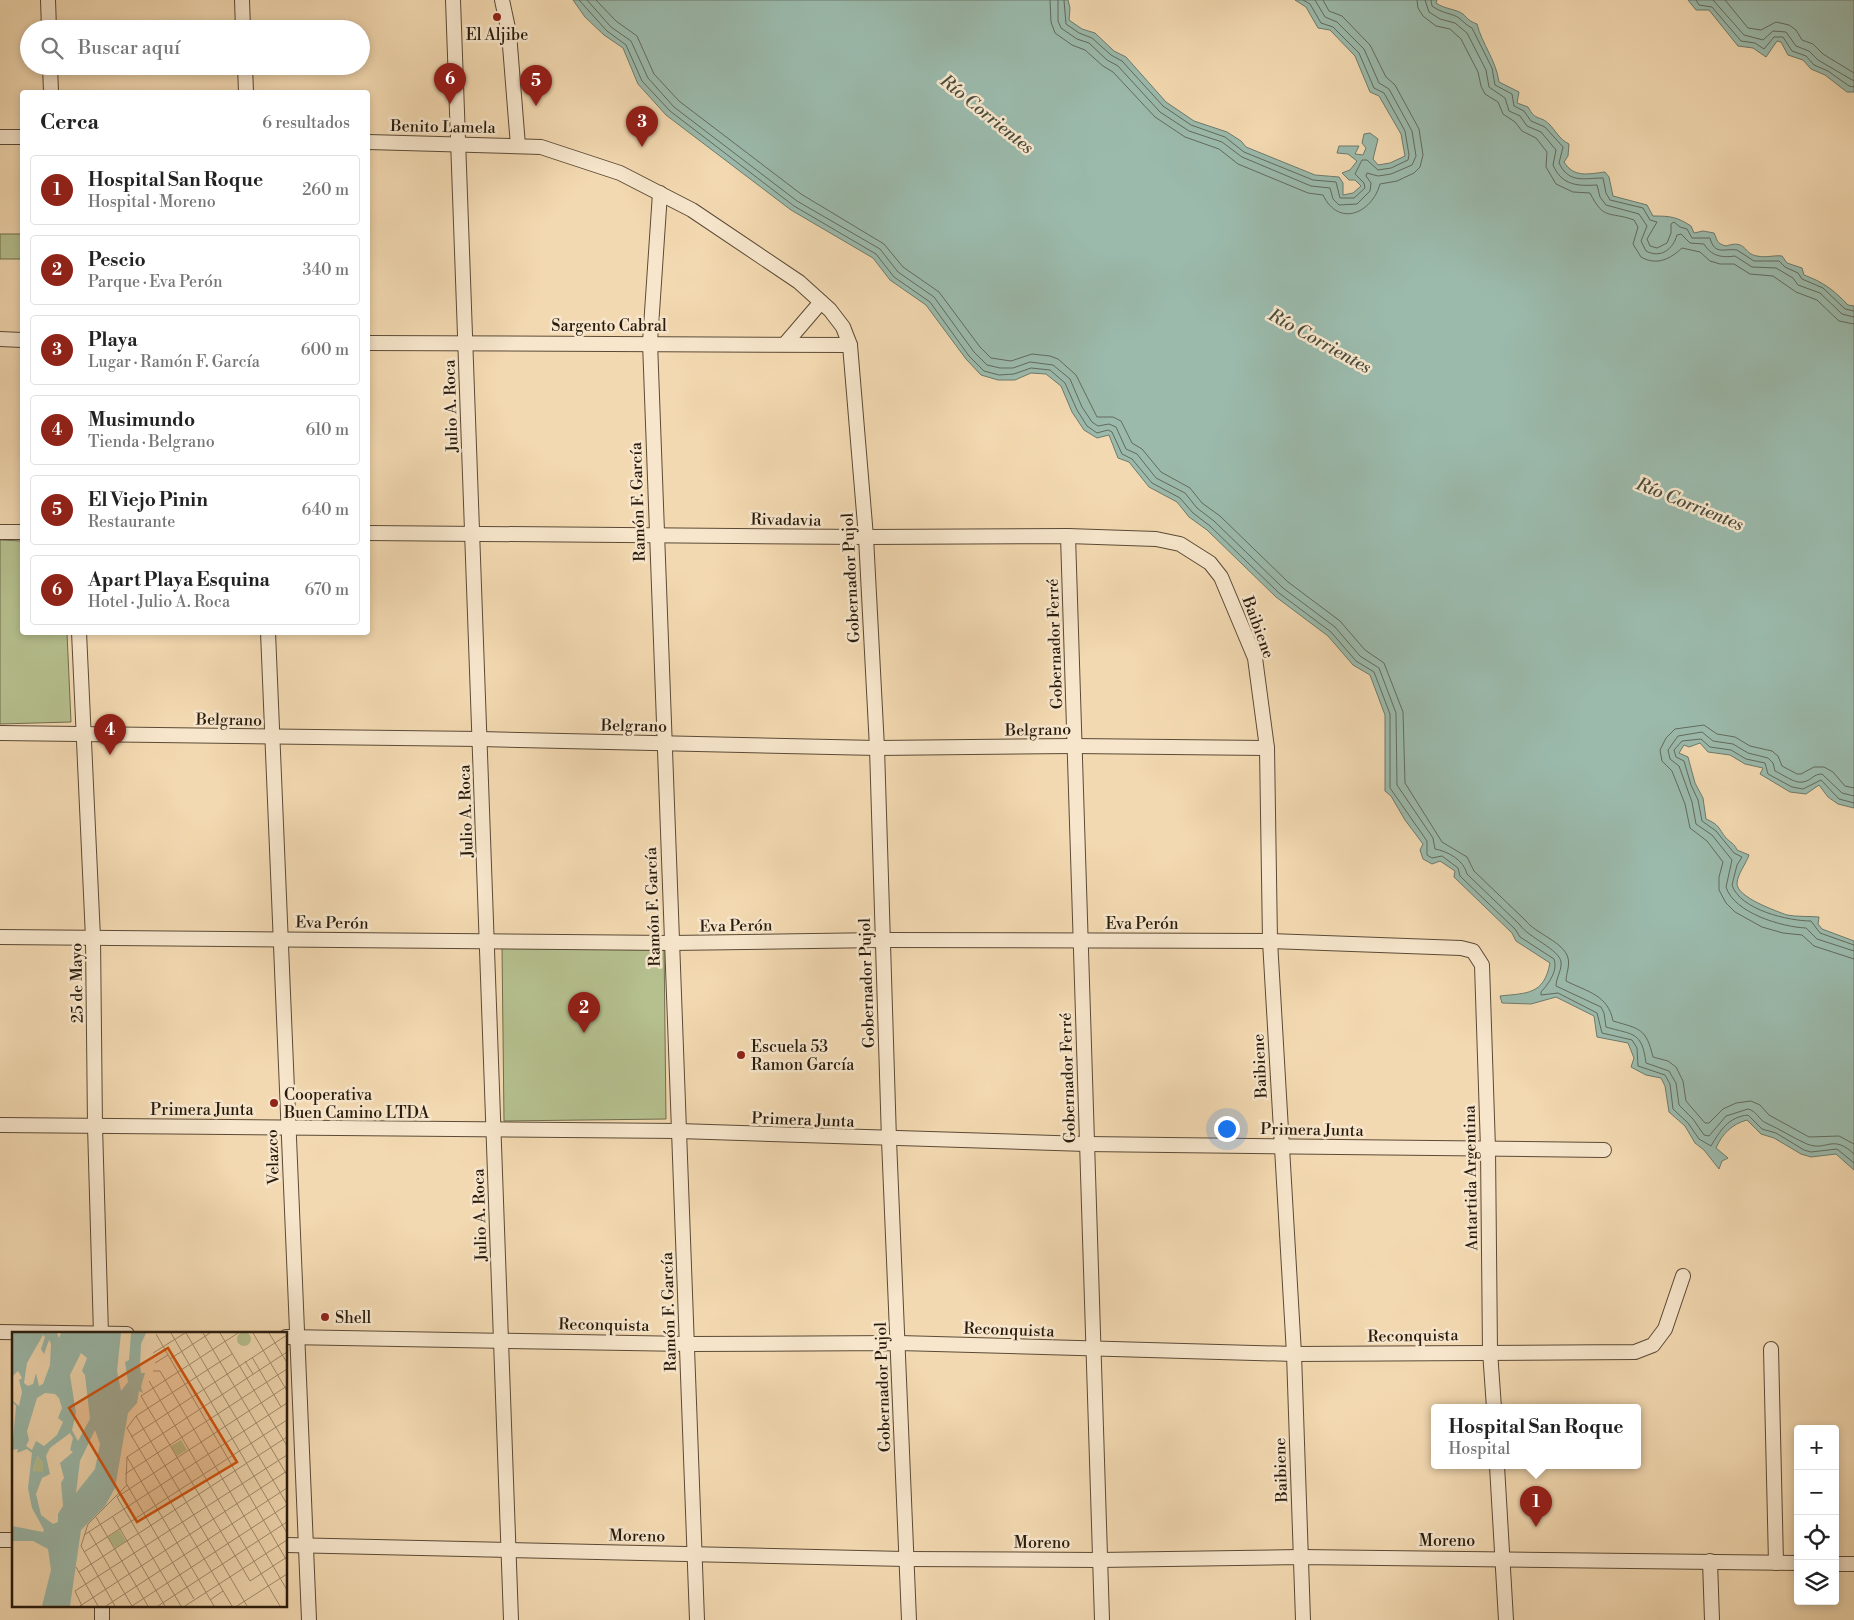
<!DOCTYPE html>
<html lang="es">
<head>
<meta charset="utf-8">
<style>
  :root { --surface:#fff; --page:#f6f6f6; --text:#222; --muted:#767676; --line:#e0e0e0; --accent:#8f2418 }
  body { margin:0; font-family:"Libre Bodoni",serif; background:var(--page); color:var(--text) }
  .controls { position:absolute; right:15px; bottom:15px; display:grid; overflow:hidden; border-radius:5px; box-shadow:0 2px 8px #0003 }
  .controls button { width:45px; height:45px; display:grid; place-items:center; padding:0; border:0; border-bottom:1px solid var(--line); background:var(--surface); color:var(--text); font:25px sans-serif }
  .you { position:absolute; left:1226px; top:1128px; width:18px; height:18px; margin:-12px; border:4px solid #fff; border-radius:50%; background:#1a73e8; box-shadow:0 0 0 8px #1a73e833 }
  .badge { display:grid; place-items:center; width:32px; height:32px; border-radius:50%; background:var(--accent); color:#fff; font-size:16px; font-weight:700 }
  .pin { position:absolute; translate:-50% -41px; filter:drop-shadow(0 1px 2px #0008) }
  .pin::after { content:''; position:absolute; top:26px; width:18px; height:15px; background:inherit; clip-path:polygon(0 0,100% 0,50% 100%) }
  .popup { position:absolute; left:1431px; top:1404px; width:210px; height:65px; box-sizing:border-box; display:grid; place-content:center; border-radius:5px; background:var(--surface); filter:drop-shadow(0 1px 4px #0005); font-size:16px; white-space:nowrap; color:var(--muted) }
  .popup b { font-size:19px; color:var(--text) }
  .popup::after { content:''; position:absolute; left:50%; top:100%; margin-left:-10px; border:10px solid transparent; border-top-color:var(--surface) }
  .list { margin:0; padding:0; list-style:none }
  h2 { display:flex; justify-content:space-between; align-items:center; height:65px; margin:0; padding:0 20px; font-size:21px }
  h2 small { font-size:16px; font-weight:400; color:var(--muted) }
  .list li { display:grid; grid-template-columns:32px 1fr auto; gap:15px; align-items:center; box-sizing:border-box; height:70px; margin:0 10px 10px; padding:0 10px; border:1px solid var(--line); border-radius:5px }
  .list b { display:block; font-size:19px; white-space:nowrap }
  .list p { margin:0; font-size:16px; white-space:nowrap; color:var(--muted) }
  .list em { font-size:16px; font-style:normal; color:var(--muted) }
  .icon { flex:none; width:28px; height:28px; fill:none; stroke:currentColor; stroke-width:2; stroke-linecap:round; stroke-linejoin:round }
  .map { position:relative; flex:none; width:1854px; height:1620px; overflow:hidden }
  .search { position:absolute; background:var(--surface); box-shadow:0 2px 8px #0003; left:20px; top:20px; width:350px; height:55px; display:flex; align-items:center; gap:12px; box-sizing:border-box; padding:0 18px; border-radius:28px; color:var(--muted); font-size:19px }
  .panel { position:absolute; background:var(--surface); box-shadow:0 2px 8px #0003; left:20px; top:90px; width:350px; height:545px; border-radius:5px }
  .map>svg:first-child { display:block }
  .green { fill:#b6c08f; stroke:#6f6e4e }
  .water { fill:#9bbaac; stroke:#6d7a6c }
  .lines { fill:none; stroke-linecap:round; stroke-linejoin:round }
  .shore { stroke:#626a5c; stroke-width:1 }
  .street-casing { stroke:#5b4a36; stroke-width:16 }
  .street { stroke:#f7e6cc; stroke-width:14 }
  .poi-dot { fill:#8f2418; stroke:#f7e6cc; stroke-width:2 }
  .labels { text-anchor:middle; stroke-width:5; stroke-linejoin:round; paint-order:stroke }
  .poi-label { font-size:16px; fill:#281b0d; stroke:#f7e6cc; text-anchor:start }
  .street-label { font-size:16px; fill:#281b0d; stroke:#f7e6cc }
  .water-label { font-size:18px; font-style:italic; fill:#4a4b3d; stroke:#f7e6cc }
  .inset-road { fill:none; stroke:#a28d6f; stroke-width:1 }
  .view { fill:#d5530c; fill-opacity:0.15; stroke:#d5530c; stroke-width:2.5 }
  .inset-edge { fill:none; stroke:#281b0d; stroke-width:2.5 }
</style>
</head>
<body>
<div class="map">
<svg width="1854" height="1620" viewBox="0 0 1854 1620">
  <rect width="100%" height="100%" fill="#f3d9b1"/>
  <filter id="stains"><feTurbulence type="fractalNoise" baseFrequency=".004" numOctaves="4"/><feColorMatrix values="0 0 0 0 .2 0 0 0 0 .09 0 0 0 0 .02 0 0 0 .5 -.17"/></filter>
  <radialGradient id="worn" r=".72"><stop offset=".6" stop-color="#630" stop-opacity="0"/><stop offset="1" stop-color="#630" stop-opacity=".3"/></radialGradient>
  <g class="green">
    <rect x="0" y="234" width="22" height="25"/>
    <path d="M0 540 22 541V632L67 633 71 722 0 724Z"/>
    <path d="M664 945 666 1119 504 1121 502 947Z"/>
  </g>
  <g class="water">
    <path d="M573 0H1068L1070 8 1069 20 1082 29 1095 33 1114 51 1126 57 1166 102 1194 121 1227 132 1241 141 1246 147 1315 175 1339 177 1343 183V195L1353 193 1361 186 1355 180H1349L1342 173 1350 170 1357 161 1348 154 1337 153 1339 146H1359L1355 154 1363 155 1366 148 1362 143 1364 134 1370 133 1378 139 1373 159 1378 165 1390 163 1405 156 1401 134 1379 96 1370 92 1355 56 1330 30 1318 28 1306 7 1295 0H1437L1436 3C1444 9 1456 9 1463 14 1468 19 1469 21 1477 24 1482 44 1496 60 1499 82L1519 92 1517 103 1528 107C1536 122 1540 115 1549 124 1556 131 1559 139 1569 144L1568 156 1564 162C1574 178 1588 174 1605 172L1609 177 1613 196 1647 205 1653 216C1671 216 1677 217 1691 226L1694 233 1703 231 1714 233C1718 241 1716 243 1726 246 1747 239 1743 254 1757 256 1766 258 1774 255 1782 256L1787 263 1802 268 1804 275C1823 282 1834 290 1848 305L1854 306V808L1838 804 1828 797 1819 785 1806 794 1790 792 1760 774 1763 768 1745 764 1730 755 1708 752 1700 743 1689 747 1684 745 1679 753 1688 757 1695 783 1703 798 1706 819C1720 825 1718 828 1726 838 1731 843 1734 843 1737 850L1749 855C1746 864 1738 873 1737 883 1736 897 1776 911 1787 915 1797 917 1809 916 1819 917L1818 924 1822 929 1854 941V1170L1836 1154 1811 1157 1801 1154 1774 1138 1761 1134 1747 1120C1732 1124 1722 1134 1716 1148L1728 1158 1722 1161 1719 1169 1704 1150 1695 1143 1685 1126 1669 1112 1665 1086 1661 1078 1646 1075 1631 1067 1634 1058 1628 1043 1597 1037 1594 1016 1556 997 1531 1004 1502 1003 1500 996C1527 993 1544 995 1550 963L1516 941 1512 933 1454 877 1455 871 1440 861 1432 864 1423 859 1420 850 1423 844 1405 820 1391 796 1385 791V715L1370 675 1353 665 1328 636 1276 597 1207 530 1189 517 1177 502 1149 487 1129 462 1118 458 1109 435 1097 438 1084 430 1072 412 1061 386 1046 374 1031 373 1015 380H998L981 375 966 359 926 305 890 280 873 258 791 210 666 115 638 84 623 48 604 35 585 17Z"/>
    <path d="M1688 0H1854V92H1847L1825 75 1811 69 1803 60 1788 55 1781 42 1777 41 1766 57 1753 48 1738 46 1709 10H1696Z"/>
  </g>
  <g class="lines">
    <g class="shore">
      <path d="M579 0 607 31 626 45 642 81 670 111 794 206 876 254 894 277 930 302 969 356 984 371 999 375 1014 374 1031 368 1050 370 1065 383 1077 410 1087 426 1097 433 1108 430 1112 432 1122 454 1132 459 1152 483 1180 498 1193 513 1210 526 1279 593 1331 632 1356 661 1374 672 1390 714V788L1427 841V855L1432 858 1442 856 1458 868 1460 876 1515 929 1520 937 1554 959C1558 971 1549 983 1541 992V995L1558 993 1597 1013 1602 1033 1632 1040 1637 1048 1638 1066 1665 1075 1670 1084 1673 1109 1688 1123 1699 1139 1711 1146C1720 1131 1728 1117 1748 1115L1762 1129 1776 1133 1804 1150 1811 1152 1837 1149 1854 1163"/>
      <path d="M587 0 611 27 631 41 648 78 674 107 797 201 880 249 898 272 934 297 974 352 987 365 1000 368H1013L1030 362 1053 365 1070 379 1082 407 1092 422 1098 426 1109 424 1116 427 1126 449 1137 454 1156 478 1185 493 1197 508 1214 521 1283 588 1335 627 1360 656 1379 668 1396 713 1397 785 1433 838 1435 849C1447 851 1464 860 1467 874L1520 925C1528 937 1560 950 1561 962 1562 970 1556 978 1556 986L1601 1007 1604 1013 1606 1027C1633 1035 1642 1031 1646 1063L1669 1071 1676 1083 1679 1105 1693 1119 1704 1135 1709 1136 1726 1116 1748 1109C1757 1111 1759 1120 1766 1123 1780 1129 1793 1138 1807 1144 1827 1152 1832 1133 1854 1154"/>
      <path d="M596 0 616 21 637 36 654 74 679 101 801 194 884 244 903 267 939 292 980 347 991 358 1011 361 1032 354 1050 356 1058 359 1076 375 1097 417H1113L1121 421 1132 443 1142 449 1161 472 1190 488 1202 503 1220 516 1288 582 1340 621 1365 650 1384 663 1403 712 1405 783 1442 842 1467 857 1474 871 1525 920C1536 934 1564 942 1568 958 1570 966 1566 974 1566 981 1588 992 1608 995 1613 1021 1640 1029 1646 1028 1653 1057L1668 1061 1676 1067 1683 1081 1686 1101 1705 1123H1709L1723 1109 1736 1103 1751 1101 1760 1105 1769 1115 1809 1137 1839 1136 1854 1144"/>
      <path d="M1050 0 1051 22 1055 33 1072 45 1085 50 1103 66 1113 72 1155 117 1185 137 1219 149 1238 164 1308 193 1323 195C1339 228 1372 213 1380 184L1397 181 1414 173 1420 167 1423 155 1419 129 1395 85 1386 77 1370 45 1342 16 1329 11 1323 0"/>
      <path d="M1058 0V21L1061 28 1077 39 1089 43 1107 60 1118 66 1160 112 1189 131 1222 142 1242 157 1311 186 1330 188 1333 199 1339 205 1357 204 1370 191 1371 183 1366 176 1367 173 1378 176 1391 174 1412 165 1416 156 1412 131 1389 89 1379 83 1364 49 1337 22 1325 17 1315 0"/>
      <path d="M1064 0 1066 24 1079 33 1092 38 1111 55 1122 61 1163 106 1191 125 1225 137 1244 152 1313 180 1336 182 1340 198H1354L1365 188 1364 183 1355 174 1362 160H1367L1378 170 1391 168 1408 160 1409 155 1405 131 1384 93 1374 88 1359 53 1333 27 1321 23 1310 4 1303 0"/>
      <path d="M1417 0 1418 8 1423 16 1436 26 1450 29 1461 39 1478 72 1481 86 1485 94 1498 102 1503 114 1515 122 1522 131 1536 138 1547 152 1546 167 1556 184 1573 192 1590 193C1604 221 1609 211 1634 220L1638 227 1633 244 1641 257C1657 266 1670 259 1682 248L1700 252 1710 261 1720 264H1734L1750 274 1773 276 1796 292 1817 300 1839 321 1854 324"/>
      <path d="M1425 0 1429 12 1440 19 1455 23 1467 33 1486 70 1489 87 1505 98 1509 111 1520 116 1527 126 1541 132 1556 150 1553 165C1562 186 1578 186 1597 185L1600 197 1606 205 1639 214 1647 226 1641 241 1646 251C1661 259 1673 249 1677 235L1681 234 1690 243 1704 244C1711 256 1722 258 1735 256L1752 267 1776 268 1793 278 1798 285 1820 293 1842 314 1854 317"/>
      <path d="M1431 0 1432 6C1443 14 1452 13 1459 18 1464 22 1466 25 1472 28L1492 68 1495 85 1512 94 1514 106 1524 111 1531 121 1545 127 1563 147 1559 163C1569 184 1584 178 1603 178L1606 193 1610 200 1643 208 1650 220 1657 222 1647 239 1650 246 1657 248 1667 243 1671 233V224L1674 222 1680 227 1687 229 1692 238H1710C1715 256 1724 248 1737 250L1754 261H1779L1785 267 1798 273 1802 279 1823 288 1845 309 1854 311"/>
      <path d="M1696 0 1699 5 1712 7 1741 41 1755 43 1764 49 1774 37H1783L1792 51 1806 56 1814 65 1828 71 1849 86 1854 87"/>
      <path d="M1713 0 1744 35 1763 40 1773 31 1786 32 1796 46 1809 51 1818 60 1854 81"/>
      <path d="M1725 0 1748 28 1761 30 1776 22 1789 25 1796 30 1802 40 1813 44 1823 54 1854 73"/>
      <path d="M1854 788 1845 786 1833 772 1824 767H1814L1801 774H1797L1782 766 1778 756 1772 751 1750 746 1735 737 1717 734 1704 725 1675 729 1666 738 1660 750 1662 761 1672 771 1685 804 1690 828 1707 841 1723 862 1719 877V890L1726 903 1735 912 1762 927 1783 933 1802 935 1814 946 1854 959"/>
      <path d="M1854 796 1842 793 1822 774C1813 774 1811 781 1803 782 1795 784 1782 774 1775 771L1773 763 1768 758 1748 753 1733 744 1713 741 1702 732 1678 736 1668 750 1670 759 1679 766 1692 802 1696 824 1712 835 1732 860 1726 887C1734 913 1782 927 1806 928L1817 939 1854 951"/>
      <path d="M1854 803 1839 799 1821 780 1803 789 1792 787 1768 774 1765 763 1746 759 1731 750 1710 747 1701 739 1682 741 1674 750 1676 757 1684 761 1691 785 1698 800 1702 821 1716 831 1734 853 1742 857 1737 865 1732 885C1740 910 1789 921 1811 921L1820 933 1854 945"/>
    </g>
    <g class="street-casing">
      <g id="street">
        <path d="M48 0 49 29"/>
        <path d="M242 0 243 29"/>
        <path d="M453 0 511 1620"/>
        <path d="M502 0 509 33 518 146"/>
        <path d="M50 66 51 92"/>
        <path d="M245 66 246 92"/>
        <path d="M0 137H22"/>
        <path d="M368 142 541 147 620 173 692 210 799 282 830 310 843 327 850 345 866 537 877 748 889 1140 909 1620"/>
        <path d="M660 193 650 342 697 1620"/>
        <path d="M0 339 22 340"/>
        <path d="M368 343 850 345"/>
        <path d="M785 344 821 302"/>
        <path d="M0 532H22"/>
        <path d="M368 533 866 537 1068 536 1156 539 1180 544 1210 563 1221 577 1255 658 1267 748 1270 941 1294 1354 1303 1620"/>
        <path d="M1068 536 1102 1620"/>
        <path d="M79 632 93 938 95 1126 101 1334"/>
        <path d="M268 632 309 1620"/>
        <path d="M0 733 480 739 877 748 1074 746 1267 748"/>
        <path d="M0 937 671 943 882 940 1270 941 1461 948 1473 951 1482 965 1488 1149 1490 1351 1494 1408"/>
        <path d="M0 1125 679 1131 1086 1144 1604 1150"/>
        <path d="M0 1332 127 1334"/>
        <path d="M286 1337 687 1344 899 1343 1294 1354 1635 1352 1653 1345 1665 1329 1683 1276"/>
        <path d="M1771 1349 1776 1563"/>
        <path d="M1497 1466 1506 1620"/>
        <path d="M0 1540H14"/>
        <path d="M286 1545 905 1559 1099 1560 1300 1557 1798 1563"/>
        <path d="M1710 1561 1712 1620"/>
        <path d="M1835 1564H1854"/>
        <path d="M102 1606V1620"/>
      </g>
    </g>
    <use href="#street" class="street"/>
  </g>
  <g class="poi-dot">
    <circle cx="497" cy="17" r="5"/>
    <circle cx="741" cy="1055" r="5"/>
    <circle cx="274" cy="1103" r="5"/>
    <circle cx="325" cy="1317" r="5"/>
  </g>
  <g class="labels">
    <g class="poi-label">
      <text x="497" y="40" text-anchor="middle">El Aljibe</text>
      <text x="751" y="1052">Escuela 53<tspan x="751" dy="18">Ramon García</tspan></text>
      <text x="284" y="1100">Cooperativa<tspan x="284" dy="18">Buen Camino LTDA</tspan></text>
      <text x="335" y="1323">Shell</text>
    </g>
    <g class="street-label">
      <text transform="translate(443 126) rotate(1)" y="6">Benito Lamela</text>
      <text x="609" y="331">Sargento Cabral</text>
      <text transform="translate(450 406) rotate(-92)" y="6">Julio A. Roca</text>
      <text transform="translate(637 502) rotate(-92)" y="6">Ramón F. García</text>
      <text transform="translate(786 519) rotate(1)" y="6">Rivadavia</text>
      <text transform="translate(850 578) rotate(-93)" y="6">Gobernador Pujol</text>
      <text transform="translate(1259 627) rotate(70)" y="6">Baibiene</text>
      <text transform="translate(1054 644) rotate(-92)" y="6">Gobernador Ferré</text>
      <text transform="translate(229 719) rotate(1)" y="6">Belgrano</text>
      <text transform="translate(634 725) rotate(1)" y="6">Belgrano</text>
      <text transform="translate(1038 729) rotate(-1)" y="6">Belgrano</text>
      <text transform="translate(465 811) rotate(-92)" y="6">Julio A. Roca</text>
      <text transform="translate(652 907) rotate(-92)" y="6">Ramón F. García</text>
      <text transform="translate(332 922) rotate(1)" y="6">Eva Perón</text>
      <text x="1142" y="929">Eva Perón</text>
      <text transform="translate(736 925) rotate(-1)" y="6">Eva Perón</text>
      <text transform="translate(76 983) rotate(-91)" y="6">25 de Mayo</text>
      <text transform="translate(866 983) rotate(-92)" y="6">Gobernador Pujol</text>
      <text transform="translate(1259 1066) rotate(-93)" y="6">Baibiene</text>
      <text transform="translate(1067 1078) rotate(-92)" y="6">Gobernador Ferré</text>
      <text x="202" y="1115">Primera Junta</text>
      <text transform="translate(803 1119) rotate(2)" y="6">Primera Junta</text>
      <text transform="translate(1312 1129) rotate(1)" y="6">Primera Junta</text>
      <text transform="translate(272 1157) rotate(-92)" y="6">Velazco</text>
      <text transform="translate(1470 1178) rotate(-91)" y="6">Antartida Argentina</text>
      <text transform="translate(479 1215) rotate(-92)" y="6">Julio A. Roca</text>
      <text transform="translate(668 1312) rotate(-92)" y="6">Ramón F. García</text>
      <text transform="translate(604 1324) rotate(1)" y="6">Reconquista</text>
      <text transform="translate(1009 1329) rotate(2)" y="6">Reconquista</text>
      <text transform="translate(1413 1335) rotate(-1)" y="6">Reconquista</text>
      <text transform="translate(882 1387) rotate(-92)" y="6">Gobernador Pujol</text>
      <text transform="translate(1280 1470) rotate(-92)" y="6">Baibiene</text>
      <text transform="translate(637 1535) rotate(1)" y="6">Moreno</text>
      <text x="1447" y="1546">Moreno</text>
      <text x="1042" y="1548">Moreno</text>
    </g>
    <g class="water-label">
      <text transform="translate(987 114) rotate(39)" y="6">Río Corrientes</text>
      <text transform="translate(1320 341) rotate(29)" y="6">Río Corrientes</text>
      <text transform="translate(1690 504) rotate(22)" y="6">Río Corrientes</text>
    </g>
  </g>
  <g transform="translate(12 1332)">
    <rect width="275" height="275" fill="#f3d9b1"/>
    <path d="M225 7a7 7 0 1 1 14 0a7 7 0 1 1-14 0ZM169 108 175 118 165 124 159 114ZM25 124 31 130V140H21ZM107 198 114 209 103 216 96 205Z" fill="#b6c08f"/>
    <path d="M0 1H45L47 6 49 1H109L105 39 109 59 116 50 113 30 117 28 119 1H134L129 12 128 34 129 41H133L129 55 131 61 127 59 125 71 116 81 103 156 93 174 69 198 58 274H30L39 238 36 217 21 209H0V194L31 200 32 198 20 176 16 156 20 121 15 117 5 121 6 117 0 118 4 74 0 70V68L7 74 10 60 7 48 10 46 6 39 0 45ZM31 3 33 5 29 17 32 22 37 8 39 12 38 33 31 52 27 54 24 41 21 52 16 54 12 51 15 31ZM69 21 75 26 70 39 73 43 78 87 66 109 60 98 64 81 58 43ZM33 61 43 62 47 66 50 76 46 86 51 90 45 103 32 114 24 109 20 118 14 114 17 108 15 99 25 66ZM83 98 88 112 83 137 64 161 68 129ZM58 101 61 106 58 118 61 120 48 131 52 146 49 151 51 174 46 182V190L41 192 29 183 24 162 30 146 38 142 34 124 38 116ZM25 124 31 130V140L21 139Z" fill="#9bbaac" fill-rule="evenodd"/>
    <path class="inset-road" d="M159 1 275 201M174 1 275 172M191 1 275 143M208 1 275 114M226 1 129 64 238 249 275 225M241 1 275 59M257 1 274 29M144 2 275 229M141 21 173 1M240 25 269 75M158 27 198 1M233 29 241 42M143 31 156 23M141 39H148L275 258M137 49 268 274M124 84 235 274M119 105 275 3M115 125 275 20M115 125 202 274M115 125 114 151 182 267M113 142 275 37M84 185 136 274M101 185 153 274M77 200 120 274M72 203 275 71M72 220 275 88M64 235 86 274M67 240 275 105M198 268 211 259M68 274 275 139M70 274 63 259 275 123M94 274 275 156M103 274 69 214 76 192 115 153M120 274 275 173M146 274 275 190M169 274 105 165 275 54M173 274 275 208M220 274 115 96 124 84 220 22M225 274 275 242"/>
    <path class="view" d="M156 16 225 130 125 190 57 76Z"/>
    <rect width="275" height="275" class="inset-edge"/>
  </g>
  <rect width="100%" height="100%" filter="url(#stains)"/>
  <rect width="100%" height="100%" fill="url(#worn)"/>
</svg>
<div class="controls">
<button>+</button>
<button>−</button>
<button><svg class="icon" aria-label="locate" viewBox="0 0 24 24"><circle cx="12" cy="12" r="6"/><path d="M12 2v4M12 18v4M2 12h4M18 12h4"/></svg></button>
<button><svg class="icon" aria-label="layers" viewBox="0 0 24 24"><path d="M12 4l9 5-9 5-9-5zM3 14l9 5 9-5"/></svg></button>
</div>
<div class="you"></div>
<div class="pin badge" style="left:1536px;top:1527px">1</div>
<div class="popup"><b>Hospital San Roque</b>Hospital</div>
<div class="pin badge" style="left:584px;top:1033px">2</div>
<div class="pin badge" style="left:642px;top:147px">3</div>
<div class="pin badge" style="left:110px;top:755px">4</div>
<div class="pin badge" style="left:536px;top:106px">5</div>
<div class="pin badge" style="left:450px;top:104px">6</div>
<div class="search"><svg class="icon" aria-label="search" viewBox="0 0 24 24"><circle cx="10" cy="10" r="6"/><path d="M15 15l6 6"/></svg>Buscar aquí</div>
<section class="panel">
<h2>Cerca<small>6 resultados</small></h2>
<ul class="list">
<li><span class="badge">1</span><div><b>Hospital San Roque</b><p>Hospital · Moreno</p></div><em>260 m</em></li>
<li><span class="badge">2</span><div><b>Pescio</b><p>Parque · Eva Perón</p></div><em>340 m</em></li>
<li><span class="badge">3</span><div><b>Playa</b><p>Lugar · Ramón F. García</p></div><em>600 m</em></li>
<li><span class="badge">4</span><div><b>Musimundo</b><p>Tienda · Belgrano</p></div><em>610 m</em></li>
<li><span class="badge">5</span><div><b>El Viejo Pinin</b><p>Restaurante</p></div><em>640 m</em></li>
<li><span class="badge">6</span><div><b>Apart Playa Esquina</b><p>Hotel · Julio A. Roca</p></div><em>670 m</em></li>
</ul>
</section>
</div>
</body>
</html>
